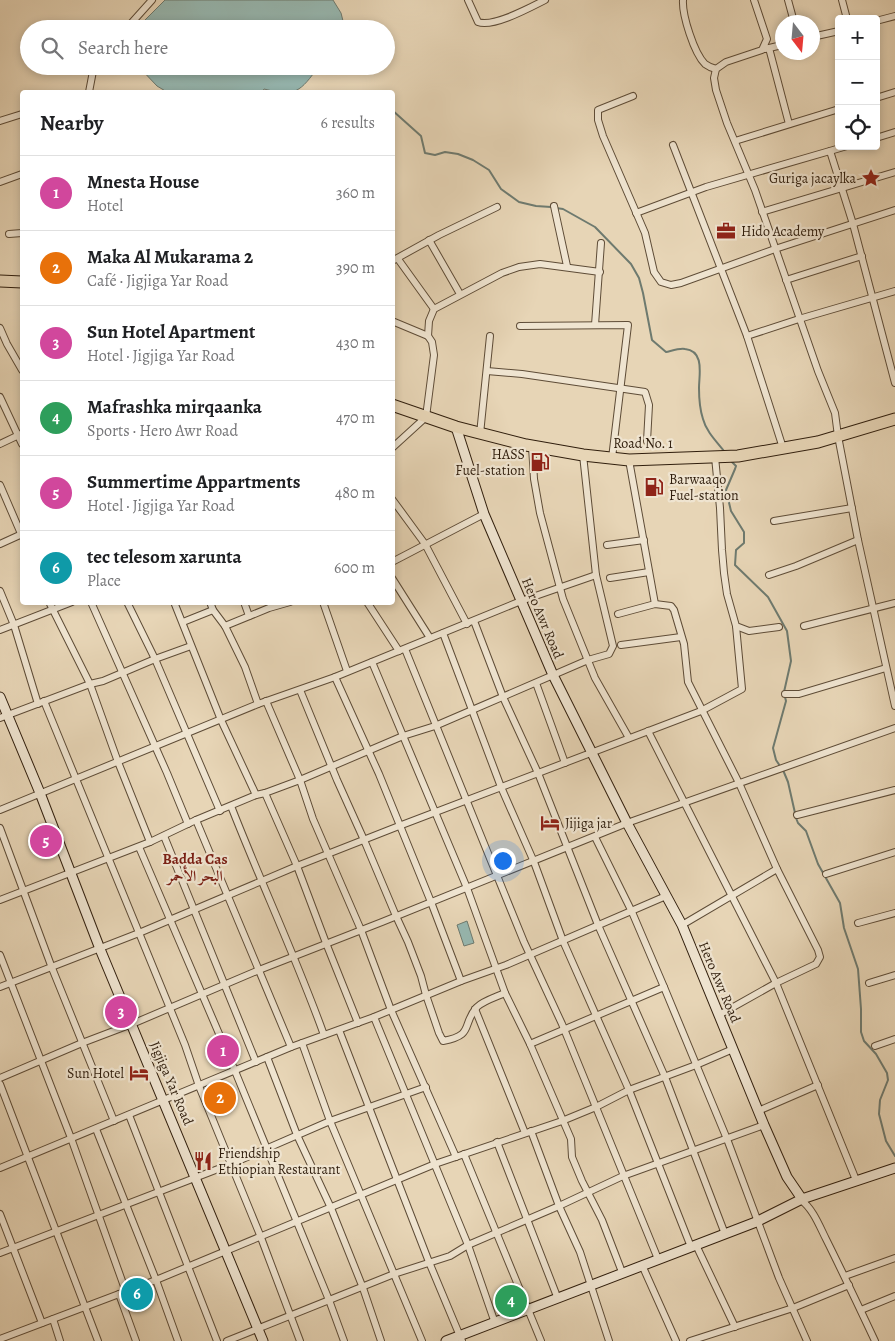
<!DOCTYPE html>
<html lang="en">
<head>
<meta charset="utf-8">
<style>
  :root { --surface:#fff; --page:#f2f2f2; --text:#202124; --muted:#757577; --line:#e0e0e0; --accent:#8f2418 }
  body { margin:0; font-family:Alegreya,Amiri,serif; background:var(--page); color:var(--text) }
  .controls { position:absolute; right:15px; top:15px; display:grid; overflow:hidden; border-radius:5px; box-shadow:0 2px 8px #0003 }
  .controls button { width:45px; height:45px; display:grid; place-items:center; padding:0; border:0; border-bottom:1px solid var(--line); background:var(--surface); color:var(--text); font:25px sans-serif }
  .compass { position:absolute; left:775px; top:15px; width:45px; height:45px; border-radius:50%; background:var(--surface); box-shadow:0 2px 8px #0003; rotate:164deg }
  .you { position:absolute; left:502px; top:860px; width:18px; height:18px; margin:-12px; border:4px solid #fff; border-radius:50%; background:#1a73e8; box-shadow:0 0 0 8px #1a73e833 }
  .badge { display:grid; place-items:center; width:32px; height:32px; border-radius:50%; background:var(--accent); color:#fff; font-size:16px; font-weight:700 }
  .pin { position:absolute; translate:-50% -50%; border:2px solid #fff; box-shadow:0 1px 5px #0006 }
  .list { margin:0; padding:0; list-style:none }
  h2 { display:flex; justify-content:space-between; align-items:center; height:65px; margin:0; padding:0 20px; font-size:21px }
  h2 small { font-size:16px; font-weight:400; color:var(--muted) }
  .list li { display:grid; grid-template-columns:32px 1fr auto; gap:15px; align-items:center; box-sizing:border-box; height:75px; padding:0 20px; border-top:1px solid var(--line) }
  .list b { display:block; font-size:19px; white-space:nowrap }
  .list p { margin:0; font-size:16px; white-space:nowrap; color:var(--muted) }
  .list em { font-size:16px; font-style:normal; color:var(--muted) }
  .icon { flex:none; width:28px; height:28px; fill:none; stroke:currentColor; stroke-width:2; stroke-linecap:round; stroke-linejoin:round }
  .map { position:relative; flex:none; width:895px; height:1341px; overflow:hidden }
  .search { position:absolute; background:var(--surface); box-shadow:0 2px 8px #0003; left:20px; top:20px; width:375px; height:55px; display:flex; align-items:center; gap:12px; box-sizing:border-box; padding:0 18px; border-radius:28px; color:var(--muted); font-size:19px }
  .panel { position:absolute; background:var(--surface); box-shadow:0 2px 8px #0003; left:20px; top:90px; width:375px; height:515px; border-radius:5px }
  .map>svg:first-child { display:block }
  .water { fill:#97b8b1; stroke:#6e7a6f }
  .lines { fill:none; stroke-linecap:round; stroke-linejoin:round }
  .stream { stroke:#6e7a6f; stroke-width:2 }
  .street-casing { stroke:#5e4c37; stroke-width:8 }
  .secondary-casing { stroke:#301e0d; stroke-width:11 }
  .highway-casing { stroke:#301e0d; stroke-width:13 }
  .street { stroke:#efe4d0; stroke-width:6 }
  .secondary { stroke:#efe4d0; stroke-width:9 }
  .highway { stroke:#e7d5b6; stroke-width:11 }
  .labels { text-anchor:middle; stroke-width:4.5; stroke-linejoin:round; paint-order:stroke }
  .poi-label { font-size:14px; fill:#301e0d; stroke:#efe4d0; text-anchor:start }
  .street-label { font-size:14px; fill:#301e0d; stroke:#efe4d0 }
  .neighbourhood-label { font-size:15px; font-weight:bold; fill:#7a1f14; stroke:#efe4d0 }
</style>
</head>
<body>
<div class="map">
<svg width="895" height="1341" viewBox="0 0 895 1341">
  <rect width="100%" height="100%" fill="#e7d5b6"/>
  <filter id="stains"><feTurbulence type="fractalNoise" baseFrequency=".004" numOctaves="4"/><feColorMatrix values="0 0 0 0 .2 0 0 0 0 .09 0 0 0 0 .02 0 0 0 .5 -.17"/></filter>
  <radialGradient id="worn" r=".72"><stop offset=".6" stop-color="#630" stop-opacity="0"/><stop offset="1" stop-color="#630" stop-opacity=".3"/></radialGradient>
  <g class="water">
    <path d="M165 0H333L341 13 345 29H136Z"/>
    <path d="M138 66H319C300 92 296 97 264 89L262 92H167L157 86Z"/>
    <path d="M467 921 474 943 464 946 457 925Z"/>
  </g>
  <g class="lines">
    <g class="stream">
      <path d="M392 110 421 136 425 153 435 155 445 152 458 154 473 160 489 170 501 189 519 202 536 206 551 207"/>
      <path d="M556 208 563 209 595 227 631 264 639 278 643 293 652 340 666 352C671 351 679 348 685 349 705 351 699 375 699 388 699 397 700 410 703 419 706 431 716 441 724 451"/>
      <path d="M731 461 736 466 735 469 726 490 731 511 744 532V543L736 550 735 565 768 597 787 631 791 661 784 692"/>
      <path d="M780 766 776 760 773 748 786 701 785 697"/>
      <path d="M783 770 788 782 795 813"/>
      <path d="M796 818 798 823 806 831 818 864 840 903 844 928 858 969 861 1009V1032L864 1041 876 1054 887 1073 888 1080 880 1100 879 1114 886 1141 895 1156"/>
    </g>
    <g class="street-casing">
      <g id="street">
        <path d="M468 0 478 22C493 28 531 7 545 0"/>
        <path d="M683 0C682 15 694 53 705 64 709 67 712 68 716 69"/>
        <path d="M754 0 767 39 762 50 726 62 716 69 714 78 716 90 727 123 755 190 818 371 835 413 838 436 858 540 895 706"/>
        <path d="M788 0 794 22"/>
        <path d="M842 0 847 19"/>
        <path d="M876 21 895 16"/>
        <path d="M126 29 152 0"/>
        <path d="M812 37 839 31"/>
        <path d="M769 48 789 124"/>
        <path d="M765 49 782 45"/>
        <path d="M89 92 94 66"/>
        <path d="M633 96 598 110V120L603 136 645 233 654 272 661 282 671 285 681 283 775 249 895 210"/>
        <path d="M876 98 895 92"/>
        <path d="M0 121 22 114"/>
        <path d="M876 138 895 132"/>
        <path d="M735 141 839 109"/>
        <path d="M673 145 747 336 783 448"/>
        <path d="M830 151 853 224 895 383"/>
        <path d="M0 182 22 174"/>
        <path d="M554 206 567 266"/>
        <path d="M762 212 895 172"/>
        <path d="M636 213 706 187 847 146"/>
        <path d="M9 234 22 233"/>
        <path d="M429 240 460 294"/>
        <path d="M398 259 434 309"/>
        <path d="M392 261 439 235 497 207"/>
        <path d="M786 280 862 256"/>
        <path d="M392 321 428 336 432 342 434 355 426 417 392 448"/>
        <path d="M595 325 601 243"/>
        <path d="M520 326 628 325 612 458"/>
        <path d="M0 328 7 344 22 370"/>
        <path d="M428 336 429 321 434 309 502 273 519 267 540 264 600 272"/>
        <path d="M747 336 799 319 895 291"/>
        <path d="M487 371 522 374 645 392 649 405 647 441"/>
        <path d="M0 397 22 444"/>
        <path d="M480 434 490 336"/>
        <path d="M0 444 21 434"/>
        <path d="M532 446 534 479 540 513 563 599 595 678 629 738"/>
        <path d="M715 457 720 508 722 550 724 573 727 594 736 626 749 631 779 627"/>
        <path d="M629 460 655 604"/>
        <path d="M0 485 22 536"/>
        <path d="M392 499 425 544 467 624"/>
        <path d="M774 521 852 508"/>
        <path d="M0 544 22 534"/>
        <path d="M607 545 644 540"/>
        <path d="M392 562 484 514"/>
        <path d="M769 575 796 566 858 540"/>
        <path d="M392 578 430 638"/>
        <path d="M610 578 649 572"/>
        <path d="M0 591 14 625 38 704"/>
        <path d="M49 602 90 684 118 762 150 842"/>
        <path d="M91 602 167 773 188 824"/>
        <path d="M127 602 155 659 220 811"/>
        <path d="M174 602 221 720 256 795"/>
        <path d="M210 602 213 610 225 626"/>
        <path d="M244 602 249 616"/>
        <path d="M323 602 347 671"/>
        <path d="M367 602 399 651"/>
        <path d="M618 614 655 604 671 606 674 610 684 644 688 682 739 783 777 869 818 950 820 957 816 964 776 983 719 1015"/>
        <path d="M474 621 503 697 538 773 598 925 665 1077 725 1234"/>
        <path d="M183 622 213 610"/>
        <path d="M804 626 895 603"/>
        <path d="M0 630 72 602"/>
        <path d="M443 633 501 787 534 862 563 941 629 1090 691 1247"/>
        <path d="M621 645 681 637"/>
        <path d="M405 649 524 942 562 1024 658 1259"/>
        <path d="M372 662 467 888 505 993 530 1044 571 1139 572 1157 582 1181 602 1220 622 1272"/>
        <path d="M335 677 379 774 431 902 461 981"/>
        <path d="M536 683 565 763"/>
        <path d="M300 690 337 780 364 840 396 916 408 942 421 976 426 995 439 1033 443 1041C475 1035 461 1025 477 1007 483 1001 496 997 505 993"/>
        <path d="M785 694H799L886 668"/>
        <path d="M44 701 185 1045 199 1086 260 1235 300 1341"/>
        <path d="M266 701 300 780 313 819 361 930 391 1010 456 1157"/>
        <path d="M258 704 245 667 225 626 269 608 290 602"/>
        <path d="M0 718 90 684 103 681 155 659 191 646"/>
        <path d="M648 731 776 983 856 1180"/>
        <path d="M265 793 297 866 326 943 358 1023"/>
        <path d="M231 806C261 883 296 957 324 1035"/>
        <path d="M0 810 258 704 335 677 521 601 596 575"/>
        <path d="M797 815 895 790"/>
        <path d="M196 820 291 1047"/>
        <path d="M0 828 52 968 114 1121"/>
        <path d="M164 836 256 1062"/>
        <path d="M595 837 632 912 664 987 727 1139 779 1278 807 1341"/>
        <path d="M139 847 235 1071 329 1300 344 1341"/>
        <path d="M826 874 895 852"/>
        <path d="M0 900 150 842 196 820 256 795 265 793 300 780 403 736 435 726 588 660 609 654 613 646 596 575 583 455"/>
        <path d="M858 923 895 913"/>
        <path d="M682 925 777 869"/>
        <path d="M0 955 71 1138 126 1292"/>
        <path d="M869 983 895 975"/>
        <path d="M0 987 139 933 297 866 399 826 701 711 742 689 736 626"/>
        <path d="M475 1009 525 1133"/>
        <path d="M374 1017 468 1245 495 1323"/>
        <path d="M339 1030 429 1262 462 1341"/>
        <path d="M302 1043 330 1121 422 1341"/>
        <path d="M530 1044 664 987"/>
        <path d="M875 1046 895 1039"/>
        <path d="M267 1057 297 1135 331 1208 363 1288 381 1341"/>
        <path d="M0 1078 82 1043 132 1024 259 970 382 922 627 823 895 728"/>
        <path d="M0 1084 98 1341"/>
        <path d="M758 1111 818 1085"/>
        <path d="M129 1115 217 1341"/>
        <path d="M96 1129 156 1280 178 1341"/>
        <path d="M531 1131 559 1206 580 1252 609 1341"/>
        <path d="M497 1142 558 1299"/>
        <path d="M464 1154 541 1341"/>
        <path d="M0 1168 291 1047 374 1017 461 981 506 965 666 896"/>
        <path d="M801 1200C813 1209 819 1225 826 1239 843 1273 859 1307 875 1341"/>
        <path d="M0 1214 42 1323"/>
        <path d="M696 1245 735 1327"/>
        <path d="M0 1253 231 1164 330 1121 426 1087"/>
        <path d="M642 1265 676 1341"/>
        <path d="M845 1276 895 1258"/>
        <path d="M119 1294 136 1341"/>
        <path d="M861 1310 895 1296"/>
        <path d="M53 1319 60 1341"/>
        <path d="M0 1339 156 1280 435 1164 562 1121 596 1107 629 1090 696 1065 733 1049"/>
        <path d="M227 1341 394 1274 450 1256 468 1245 559 1206 623 1176 764 1125"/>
        <path d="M690 1341 793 1308 849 1285"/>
      </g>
    </g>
    <g class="secondary-casing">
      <g id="secondary">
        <path d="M456 427 484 514 553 675 627 823 682 925 764 1125 787 1177 802 1199"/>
        <path d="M0 697 40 793 100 949 263 1341"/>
        <path d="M446 1341 756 1222 802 1199 895 1168"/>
      </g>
    </g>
    <g class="highway-casing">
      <g id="highway">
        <path d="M0 281 22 282"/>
        <path d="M392 405 456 427 526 445 583 455 629 460 738 456 818 442 895 419"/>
      </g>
    </g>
    <use href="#street" class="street"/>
    <use href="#secondary" class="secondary"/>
    <use href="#highway" class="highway"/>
  </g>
  <defs>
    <g id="sight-bare" transform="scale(1.5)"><path d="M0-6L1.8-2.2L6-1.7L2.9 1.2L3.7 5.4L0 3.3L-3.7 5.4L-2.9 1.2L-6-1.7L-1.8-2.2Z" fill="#8f2418" stroke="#efe4d0" stroke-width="2.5" paint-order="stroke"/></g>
    <g id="office-bare" transform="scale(1.5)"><path d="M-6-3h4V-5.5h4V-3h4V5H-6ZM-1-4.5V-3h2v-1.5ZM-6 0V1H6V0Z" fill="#8f2418" stroke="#efe4d0" stroke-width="2.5" paint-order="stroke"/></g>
    <g id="fuel-bare" transform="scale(1.5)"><path d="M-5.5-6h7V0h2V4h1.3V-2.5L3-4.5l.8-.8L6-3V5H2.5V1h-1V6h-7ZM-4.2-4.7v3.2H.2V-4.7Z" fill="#8f2418" stroke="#efe4d0" stroke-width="2.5" paint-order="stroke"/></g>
    <g id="hotel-bare" transform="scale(1.5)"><path d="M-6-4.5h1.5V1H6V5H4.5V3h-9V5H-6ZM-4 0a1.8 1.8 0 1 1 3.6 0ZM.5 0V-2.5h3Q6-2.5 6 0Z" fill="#8f2418" stroke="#efe4d0" stroke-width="2.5" paint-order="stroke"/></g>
    <g id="restaurant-bare" transform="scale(1.5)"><path d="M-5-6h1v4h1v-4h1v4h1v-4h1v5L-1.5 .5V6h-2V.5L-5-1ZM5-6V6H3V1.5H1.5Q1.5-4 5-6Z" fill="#8f2418" stroke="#efe4d0" stroke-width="2.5" paint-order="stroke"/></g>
  </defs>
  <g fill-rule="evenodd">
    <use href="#sight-bare" x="871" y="178"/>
    <use href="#office-bare" x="726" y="231"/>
    <use href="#fuel-bare" x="540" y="462"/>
    <use href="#fuel-bare" x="654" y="487"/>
    <use href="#hotel-bare" x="550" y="823"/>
    <use href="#hotel-bare" x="139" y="1073"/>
    <use href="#restaurant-bare" x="203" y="1161"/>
  </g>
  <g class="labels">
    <g class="poi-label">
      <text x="856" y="183" text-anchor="end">Guriga jacaylka</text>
      <text x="741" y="236">Hido Academy</text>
      <text x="525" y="459" text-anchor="end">HASS<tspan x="525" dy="16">Fuel-station</tspan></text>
      <text x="669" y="484">Barwaaqo<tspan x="669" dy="16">Fuel-station</tspan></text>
      <text x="565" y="828">Jijiga jar</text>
      <text x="124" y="1078" text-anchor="end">Sun Hotel</text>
      <text x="218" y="1158">Friendship<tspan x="218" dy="16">Ethiopian Restaurant</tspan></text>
    </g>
    <g class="street-label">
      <text x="643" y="448">Road No. 1</text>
      <text transform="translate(543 618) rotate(67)" y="5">Hero Awr Road</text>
      <text transform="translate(720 982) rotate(67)" y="5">Hero Awr Road</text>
      <text transform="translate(172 1083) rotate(67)" y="5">Jigjiga Yar Road</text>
    </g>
    <g class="neighbourhood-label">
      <text x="195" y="864">Badda Cas<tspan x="195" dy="17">البحر الأحمر</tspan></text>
    </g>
  </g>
  <rect width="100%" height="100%" filter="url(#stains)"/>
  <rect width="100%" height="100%" fill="url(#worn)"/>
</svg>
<div class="controls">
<button>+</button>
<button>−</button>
<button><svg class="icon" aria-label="locate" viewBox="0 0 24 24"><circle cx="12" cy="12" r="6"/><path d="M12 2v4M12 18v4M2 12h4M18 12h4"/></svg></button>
</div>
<svg class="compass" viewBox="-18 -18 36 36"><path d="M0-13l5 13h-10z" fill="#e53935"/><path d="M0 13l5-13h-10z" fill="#757577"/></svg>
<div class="you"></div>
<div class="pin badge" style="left:223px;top:1051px;background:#d1479c">1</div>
<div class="pin badge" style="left:220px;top:1098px;background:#e8710a">2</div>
<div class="pin badge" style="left:121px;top:1012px;background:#d1479c">3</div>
<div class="pin badge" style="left:511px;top:1301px;background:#2e9e5b">4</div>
<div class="pin badge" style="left:46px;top:841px;background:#d1479c">5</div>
<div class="pin badge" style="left:137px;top:1294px;background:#0f9aa8">6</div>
<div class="search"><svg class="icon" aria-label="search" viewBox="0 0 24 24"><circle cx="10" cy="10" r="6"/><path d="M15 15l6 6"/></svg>Search here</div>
<section class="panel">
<h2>Nearby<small>6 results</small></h2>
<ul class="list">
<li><span class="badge" style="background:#d1479c">1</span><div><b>Mnesta House</b><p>Hotel</p></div><em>360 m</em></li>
<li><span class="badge" style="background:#e8710a">2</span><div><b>Maka Al Mukarama 2</b><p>Café · Jigjiga Yar Road</p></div><em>390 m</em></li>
<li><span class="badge" style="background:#d1479c">3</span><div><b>Sun Hotel Apartment</b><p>Hotel · Jigjiga Yar Road</p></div><em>430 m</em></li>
<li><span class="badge" style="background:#2e9e5b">4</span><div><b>Mafrashka mirqaanka</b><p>Sports · Hero Awr Road</p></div><em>470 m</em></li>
<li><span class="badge" style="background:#d1479c">5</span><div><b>Summertime Appartments</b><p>Hotel · Jigjiga Yar Road</p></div><em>480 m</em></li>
<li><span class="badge" style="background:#0f9aa8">6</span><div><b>tec telesom xarunta</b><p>Place</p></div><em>600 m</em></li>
</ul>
</section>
</div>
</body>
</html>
